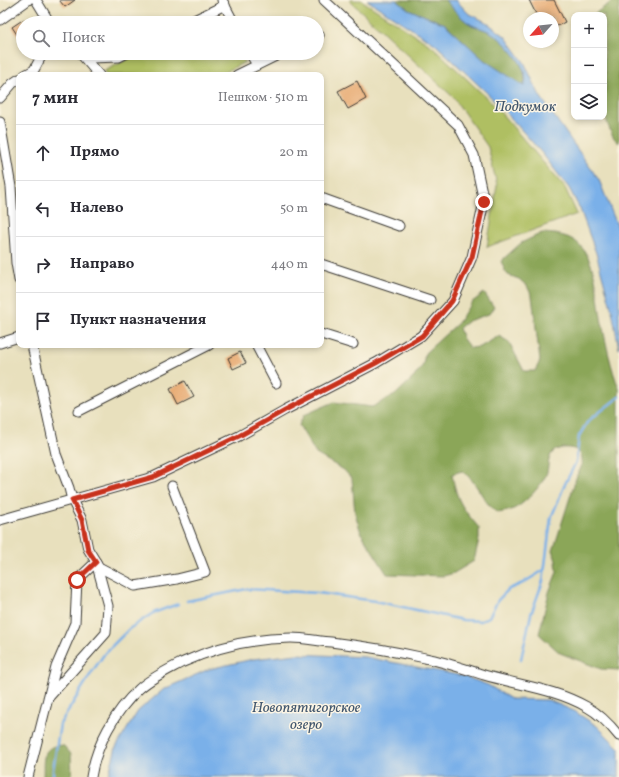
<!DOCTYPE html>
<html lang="ru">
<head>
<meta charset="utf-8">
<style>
  :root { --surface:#fff; --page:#f7f7f7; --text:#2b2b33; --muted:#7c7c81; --line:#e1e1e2 }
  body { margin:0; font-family:Vollkorn,serif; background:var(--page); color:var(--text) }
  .controls { position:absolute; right:12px; top:12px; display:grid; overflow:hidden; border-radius:8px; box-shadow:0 2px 6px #0003 }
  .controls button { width:36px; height:36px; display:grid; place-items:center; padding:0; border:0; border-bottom:1px solid var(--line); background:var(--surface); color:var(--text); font:20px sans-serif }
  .compass { position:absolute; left:523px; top:12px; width:36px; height:36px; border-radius:50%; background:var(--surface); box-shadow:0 2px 6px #0003; rotate:243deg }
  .stop { position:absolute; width:12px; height:12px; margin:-9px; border:3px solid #c8321e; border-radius:50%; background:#fff }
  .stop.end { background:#c8321e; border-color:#fff; box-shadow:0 1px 4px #0008 }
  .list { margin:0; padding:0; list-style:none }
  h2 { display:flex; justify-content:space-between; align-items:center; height:52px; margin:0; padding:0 16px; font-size:17px }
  h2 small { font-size:13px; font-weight:400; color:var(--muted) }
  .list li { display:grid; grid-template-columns:26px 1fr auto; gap:12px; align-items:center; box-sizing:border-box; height:56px; padding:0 16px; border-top:1px solid var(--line) }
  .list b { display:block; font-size:15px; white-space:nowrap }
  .list em { font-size:13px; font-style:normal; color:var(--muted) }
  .icon { flex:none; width:22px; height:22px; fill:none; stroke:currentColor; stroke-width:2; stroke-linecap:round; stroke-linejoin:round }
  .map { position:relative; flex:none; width:619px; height:777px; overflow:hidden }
  .search { position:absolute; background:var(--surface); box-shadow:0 2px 6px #0003; left:16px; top:16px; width:308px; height:44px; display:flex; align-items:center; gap:10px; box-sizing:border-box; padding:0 14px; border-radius:22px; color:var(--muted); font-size:15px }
  .panel { position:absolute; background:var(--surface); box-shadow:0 2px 6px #0003; left:16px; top:72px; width:308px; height:276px; border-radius:8px }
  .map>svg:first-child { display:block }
  .green { fill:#afbf62; stroke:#666e3f }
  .forest { fill:#8ba658; stroke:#54613a }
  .water { fill:#7ab0e9; stroke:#4b6682 }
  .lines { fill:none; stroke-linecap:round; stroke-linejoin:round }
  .stream { stroke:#7ab0e9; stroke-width:2.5 }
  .building { fill:#e8ac75 }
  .minor-casing { stroke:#3b3934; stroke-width:11 }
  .minor { stroke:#fff; stroke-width:9 }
  .route { stroke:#c8321e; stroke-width:5 }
  .labels { text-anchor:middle; stroke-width:3; stroke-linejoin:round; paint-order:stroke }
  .water-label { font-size:15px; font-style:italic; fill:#42576e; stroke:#fcf5e5 }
</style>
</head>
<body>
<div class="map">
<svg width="619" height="777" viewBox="0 0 619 777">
  <rect width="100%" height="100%" fill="#fcf5e5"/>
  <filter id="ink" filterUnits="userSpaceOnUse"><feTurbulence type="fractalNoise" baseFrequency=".025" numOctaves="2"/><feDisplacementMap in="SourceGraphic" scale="8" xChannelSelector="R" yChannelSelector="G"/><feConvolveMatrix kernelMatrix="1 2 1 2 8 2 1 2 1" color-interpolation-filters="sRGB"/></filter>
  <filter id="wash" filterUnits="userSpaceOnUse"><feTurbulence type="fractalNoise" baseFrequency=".012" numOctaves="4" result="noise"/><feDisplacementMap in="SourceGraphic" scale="16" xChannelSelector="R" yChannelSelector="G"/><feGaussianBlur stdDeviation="0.9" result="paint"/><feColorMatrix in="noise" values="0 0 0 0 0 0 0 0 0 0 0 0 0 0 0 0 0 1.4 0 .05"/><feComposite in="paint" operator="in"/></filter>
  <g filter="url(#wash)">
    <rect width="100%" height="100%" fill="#e8e0bd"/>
    <g class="green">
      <path d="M349 0H361L433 47 495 106 565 188 577 214 487 247 497 185 488 147 453 97Z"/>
      <path d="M140 53H240L245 62 219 75H106L104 71Z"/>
    </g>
    <g class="forest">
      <path d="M396 0H445C452 7 459 16 467 22 473 27 483 28 490 32 505 39 531 69 524 87L484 60 445 24 408 9Z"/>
      <path d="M614 0H619V143C614 139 612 135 610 130 607 123 605 116 604 109 603 97 609 74 604 65V15H593Z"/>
      <path d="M542 233C557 234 573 235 583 249 598 270 597 299 602 323 606 343 611 369 619 388V670L601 669 560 653 539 634 549 592 557 572 556 561 553 551 577 475C581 469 584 462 581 455 577 446 560 446 553 452 547 458 549 468 546 475 542 485 526 502 517 507 511 511 504 512 497 513 481 500 478 482 462 471L452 474C457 502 462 507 479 528V539L474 561 454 573 444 576 387 574 361 533 355 513 352 479 344 470 316 454 299 425 304 415 334 402 372 407 395 395 414 377 423 365 425 353 458 323 471 303 484 293 494 307 489 314 468 321 459 328 463 339 470 348 480 347 499 336 509 342 524 371H535L540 361 532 296 527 286 519 279 508 275 505 271 501 261 521 243Z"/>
      <path d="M58 745 64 746 71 754 72 777H43C44 762 40 749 58 745Z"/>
    </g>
    <g class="water">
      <path d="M367 0H396L408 9 445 24 484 60 524 86C532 70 504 39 490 32 483 28 473 27 467 22 459 16 452 7 445 0H456L468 13 486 22 505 36 524 62 540 96 599 180 619 230V349L612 311 596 253 580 209 569 188 541 152 510 117 486 92 435 44Z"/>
      <path d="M297 654 365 657 463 676 488 685 511 699 548 700 574 711 597 726 619 748V777H108L116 747 138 711 164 689 209 669 253 659Z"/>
    </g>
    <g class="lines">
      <g class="stream">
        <path d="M187 601 247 589 318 593 375 601 463 620 481 621 489 617 498 600 509 589 523 583 544 570"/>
        <path d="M521 659 531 614 543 581 551 518 565 484 576 462 579 436 588 421 619 397"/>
        <path d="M53 777V770L60 724 92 672 105 653 129 629 153 613 178 604"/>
      </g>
    </g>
    <g id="blocks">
      <g class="building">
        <path d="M59 0H75L65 7Z"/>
        <path d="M529 0H554L565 22 553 28V18H538Z"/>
        <path d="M24 19 27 23H23L22 42 12 27Z"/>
        <path d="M357 81 366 99 348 109 338 91Z"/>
        <path d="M240 352 246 363 233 369 228 358Z"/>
        <path d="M185 381 194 397 178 405 170 389Z"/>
      </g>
    </g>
  </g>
  <g filter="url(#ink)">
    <use href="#blocks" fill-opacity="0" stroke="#3b3934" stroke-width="1"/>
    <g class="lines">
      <g class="minor-casing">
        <g id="minor">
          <path d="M36 0 50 23"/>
          <path d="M222 0 234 23"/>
          <path d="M0 20 28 0"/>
          <path d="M188 23 225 5"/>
          <path d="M317 36 319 35"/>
          <path d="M80 53 99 75"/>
          <path d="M250 53 257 65"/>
          <path d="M90 58 119 57 127 53"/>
          <path d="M25 75 34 70 43 53"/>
          <path d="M237 75 282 53"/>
          <path d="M0 98 13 83 19 79"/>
          <path d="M0 122 11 187 16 263 19 280"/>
          <path d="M321 198 399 226"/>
          <path d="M321 264 430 300"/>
          <path d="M321 334 353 344"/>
          <path d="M0 343 19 337"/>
          <path d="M32 345 56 454 69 488 72 500 82 520 88 549 99 567 135 586 177 579 205 572 172 486"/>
          <path d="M256 345 276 383"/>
          <path d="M79 411 209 345"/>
          <path d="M0 520 153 477 239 436 285 410 376 363 421 336 453 301 472 257 484 202 474 155 458 125 324 0"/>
          <path d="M28 777 56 667 75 623 77 580 96 562 108 606 106 633 48 698"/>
          <path d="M91 777C96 745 115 711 139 689 151 678 166 671 181 663 216 647 252 638 291 638 304 638 318 641 331 642 362 646 394 651 425 658 445 662 465 669 484 675 518 685 556 689 587 707 598 713 611 726 619 736"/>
        </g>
      </g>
      <use href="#minor" class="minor"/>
    </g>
  </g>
  <g class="lines" filter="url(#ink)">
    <path class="route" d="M77 580 96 562 88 550 82 520 72 500 153 477 239 436 285 410 376 363 422 336 452 301 472 257 484 202"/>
  </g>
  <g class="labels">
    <g class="water-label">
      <text x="525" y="111">Подкумок</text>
      <text x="306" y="712">Новопятигорское<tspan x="306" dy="17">озеро</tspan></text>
    </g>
  </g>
</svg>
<div class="controls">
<button>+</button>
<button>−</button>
<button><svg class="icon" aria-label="layers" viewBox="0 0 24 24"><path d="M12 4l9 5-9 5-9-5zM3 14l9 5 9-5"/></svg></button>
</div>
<svg class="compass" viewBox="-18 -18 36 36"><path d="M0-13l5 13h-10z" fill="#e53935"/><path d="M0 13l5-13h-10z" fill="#7c7c81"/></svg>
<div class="stop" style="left:77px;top:580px"></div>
<div class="stop end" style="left:484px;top:202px"></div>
<div class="search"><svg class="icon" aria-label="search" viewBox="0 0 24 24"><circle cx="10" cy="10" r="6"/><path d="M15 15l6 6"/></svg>Поиск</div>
<section class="panel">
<h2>7 мин<small>Пешком · 510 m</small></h2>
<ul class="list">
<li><svg class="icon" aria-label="ahead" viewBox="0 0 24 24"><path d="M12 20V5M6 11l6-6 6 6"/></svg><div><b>Прямо</b></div><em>20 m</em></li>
<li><svg class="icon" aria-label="left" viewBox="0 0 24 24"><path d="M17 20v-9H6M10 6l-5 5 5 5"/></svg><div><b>Налево</b></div><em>50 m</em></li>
<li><svg class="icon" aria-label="right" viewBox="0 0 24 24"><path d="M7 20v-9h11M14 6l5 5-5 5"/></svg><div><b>Направо</b></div><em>440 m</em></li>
<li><svg class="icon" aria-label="arrive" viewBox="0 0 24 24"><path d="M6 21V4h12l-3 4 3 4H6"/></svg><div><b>Пункт назначения</b></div></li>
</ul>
</section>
</div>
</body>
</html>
